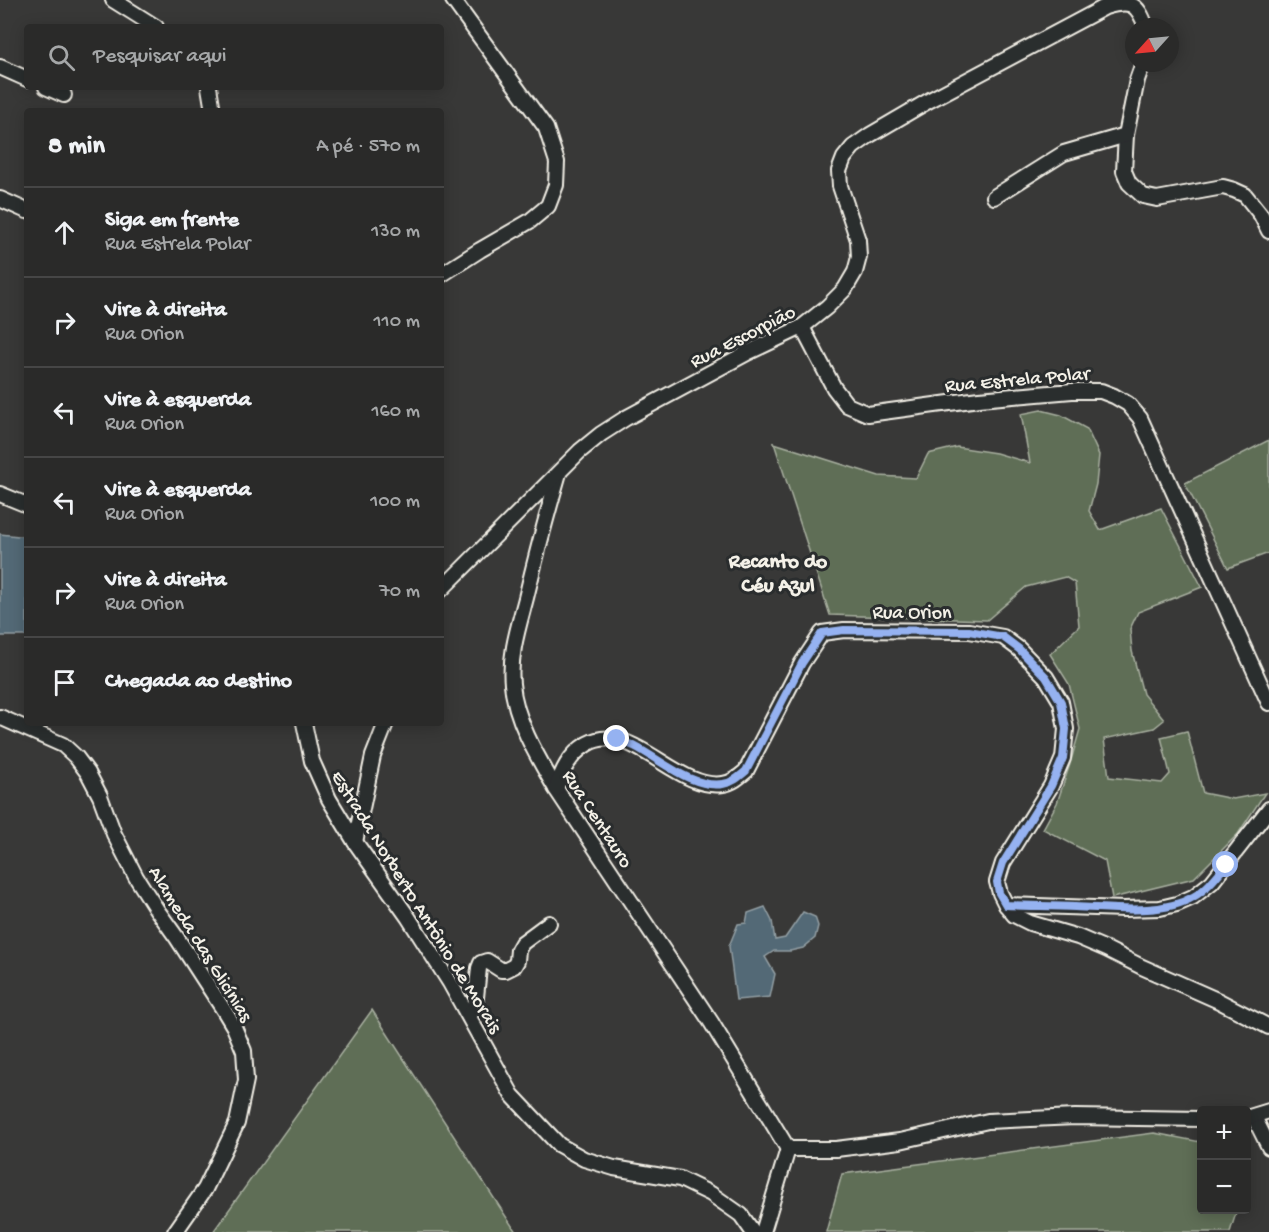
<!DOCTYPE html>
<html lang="pt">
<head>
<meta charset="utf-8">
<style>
  :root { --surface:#2a2a29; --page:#363635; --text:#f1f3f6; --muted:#a5a7a8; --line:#464646 }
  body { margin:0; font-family:"Gochi Hand",sans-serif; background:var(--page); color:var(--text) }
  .controls { position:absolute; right:18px; bottom:18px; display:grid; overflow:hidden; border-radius:6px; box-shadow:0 3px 15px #0003 }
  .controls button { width:54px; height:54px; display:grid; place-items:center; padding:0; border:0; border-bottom:2px solid var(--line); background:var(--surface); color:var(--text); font:30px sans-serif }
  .compass { position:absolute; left:1125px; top:18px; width:54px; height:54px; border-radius:50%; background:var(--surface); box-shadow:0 3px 15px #0003; rotate:243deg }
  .stop { position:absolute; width:18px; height:18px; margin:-14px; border:4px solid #95b2f1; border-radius:50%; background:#fff }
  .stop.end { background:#95b2f1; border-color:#fff; box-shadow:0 2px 6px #0008 }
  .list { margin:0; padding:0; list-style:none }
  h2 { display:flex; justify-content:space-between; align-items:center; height:78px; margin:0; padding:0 24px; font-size:26px }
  h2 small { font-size:20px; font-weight:400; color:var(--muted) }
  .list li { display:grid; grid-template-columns:39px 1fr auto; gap:18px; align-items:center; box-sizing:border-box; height:90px; padding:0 24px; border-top:2px solid var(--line) }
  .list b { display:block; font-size:22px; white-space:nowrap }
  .list p { margin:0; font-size:20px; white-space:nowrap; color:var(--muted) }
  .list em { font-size:20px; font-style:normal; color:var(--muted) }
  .icon { flex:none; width:33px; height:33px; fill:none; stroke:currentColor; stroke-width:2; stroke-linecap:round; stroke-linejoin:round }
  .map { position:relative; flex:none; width:1269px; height:1232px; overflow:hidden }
  .search { position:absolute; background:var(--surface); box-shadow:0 3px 15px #0003; left:24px; top:24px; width:420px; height:66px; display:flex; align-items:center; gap:15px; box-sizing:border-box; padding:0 21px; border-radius:6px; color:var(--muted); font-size:22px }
  .panel { position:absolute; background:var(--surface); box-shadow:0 3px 15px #0003; left:24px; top:108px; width:420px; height:618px; border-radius:6px }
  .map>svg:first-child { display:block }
  .green { fill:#5e6e57; stroke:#a9b0a0; stroke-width:1.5 }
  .water { fill:#526976; stroke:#939fa4; stroke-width:1.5 }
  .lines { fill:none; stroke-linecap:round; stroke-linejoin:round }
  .minor-casing { stroke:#f4f1e8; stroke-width:18 }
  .minor { stroke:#2a2d2e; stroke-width:14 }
  .route { stroke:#95b2f1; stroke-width:8 }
  .labels { text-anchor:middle; stroke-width:6; stroke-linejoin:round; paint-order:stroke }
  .street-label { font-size:20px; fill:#f4f1e8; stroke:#2a2d2e }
  .neighbourhood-label { font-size:21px; font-weight:bold; fill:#f4f1e8; stroke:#2a2d2e }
</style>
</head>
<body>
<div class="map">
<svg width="1269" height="1232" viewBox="0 0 1269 1232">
  <rect width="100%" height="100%" fill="#383837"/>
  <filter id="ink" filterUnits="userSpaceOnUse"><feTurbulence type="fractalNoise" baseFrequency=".0167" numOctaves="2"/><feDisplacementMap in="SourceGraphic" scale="12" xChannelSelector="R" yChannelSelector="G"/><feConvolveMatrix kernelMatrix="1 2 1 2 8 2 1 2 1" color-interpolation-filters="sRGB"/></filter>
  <g filter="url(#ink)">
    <g class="green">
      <path d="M1041 410 1061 415 1087 429 1099 455 1096 484 1089 511 1100 530 1161 508 1202 587 1138 612 1130 629 1132 651 1143 694 1164 720 1154 728 1104 739 1109 777 1162 783 1170 774 1161 737 1187 731 1203 793 1233 799 1265 793 1238 834 1194 878 1112 898 1105 861 1043 829 1057 803 1070 764 1080 729 1069 684 1050 654 1079 626 1075 583 1065 577 1026 587 987 620 830 615 774 443 879 476 916 478 928 454 957 447 996 453 1030 463 1021 414Z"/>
      <path d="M1269 440V553L1228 568 1185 483Z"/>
      <path d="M372 1010 516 1232H213Z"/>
      <path d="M1154 1133 1201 1142 1202 1210H1237L1230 1232H826L842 1174Z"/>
    </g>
    <g class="water">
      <path d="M0 534 27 537V636H0Z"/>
      <path d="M765 907 772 921 775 940 785 938 803 912 815 917 818 926 815 938 803 948 790 951H774L765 957 775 974 770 997 736 1000 729 946 738 924 746 923 748 913Z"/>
    </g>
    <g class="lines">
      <g class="minor-casing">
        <g id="minor">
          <path d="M113 0 156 27"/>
          <path d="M1143 63 1137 80 1126 135 1124 171 1129 183 1143 196 1157 199 1223 187 1234 190 1245 195 1261 215 1269 231"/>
          <path d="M0 67 27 79"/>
          <path d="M46 87 64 95"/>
          <path d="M209 87 213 111"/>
          <path d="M994 197 1064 153 1126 135"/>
          <path d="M0 199 27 211"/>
          <path d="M441 275 480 250 530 221 548 206 556 185 557 162 546 128 453 0"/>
          <path d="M802 327 834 388 847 405 868 414 979 399 1072 391H1101L1114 396 1128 404 1140 418 1269 703"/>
          <path d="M559 473C547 514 536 556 526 598 519 625 509 655 512 684 515 720 538 758 556 789L711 1022 788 1149"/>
          <path d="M0 494 27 505"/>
          <path d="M441 590 580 451 601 434 626 418 747 353 802 327 827 307 845 289 855 272 859 257 858 240 840 186 839 171 844 158 853 147 870 135 930 100 1105 7C1130 0 1137 2 1146 27"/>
          <path d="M0 717 63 745 76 757 88 773 100 796 114 834 136 877 157 910 177 938 225 1012 234 1027 244 1051 246 1080 237 1123 205 1189 175 1232"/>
          <path d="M304 723 312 761 329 799 355 842 408 917 450 983 512 1095 559 1145 584 1159 614 1168 680 1179 711 1194 741 1215 753 1232"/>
          <path d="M556 789C562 771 569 755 587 744 630 718 676 791 723 784 732 783 739 777 746 771L802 663 822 633 844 630 969 631 1003 637 1019 649 1046 677 1061 702 1066 729 1063 758 1051 786 1003 863 997 882 1000 893 1006 905 1014 915 1030 923 1078 937 1106 949 1142 967 1219 1001 1269 1027"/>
          <path d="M355 842 373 756 386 723"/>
          <path d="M1006 905 1124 909 1160 908 1177 904 1193 897 1212 882 1269 809"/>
          <path d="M469 1016 475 1007 479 968 481 963 487 961 501 970H506L514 966 517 961 518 950 522 943 549 923"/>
          <path d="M1254 1117 1269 1147"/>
          <path d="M1246 1118 1269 1111"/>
          <path d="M763 1232 788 1149H836L900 1141 988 1121 1075 1117 1202 1119"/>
        </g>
      </g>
      <use href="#minor" class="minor"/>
    </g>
  </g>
  <g class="lines" filter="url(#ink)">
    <path class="route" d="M617 739C623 742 629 744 634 746 660 759 692 789 723 784 732 783 739 777 746 771L802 663 822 633 844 630 969 631 1003 637 1019 649 1046 677 1061 702 1066 729 1063 758 1051 786 1003 863 997 882 999 893 1006 905C1029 906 1052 906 1075 907 1110 908 1161 916 1193 897 1206 890 1216 877 1226 865"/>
  </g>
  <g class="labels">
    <g class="street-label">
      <text transform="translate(742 335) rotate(-27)" y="7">Rua Escorpião</text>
      <text transform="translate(1017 378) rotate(-5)" y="7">Rua Estrela Polar</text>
      <text x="912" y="618">Rua Orion</text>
      <text transform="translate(599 818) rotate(57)" y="7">Rua Centauro</text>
      <text transform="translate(418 901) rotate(58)" y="7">Estrada Norberto Antônio de Morais</text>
      <text transform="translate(202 943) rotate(58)" y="7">Alameda das Glicínias</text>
    </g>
    <g class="neighbourhood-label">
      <text x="778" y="567">Recanto do<tspan x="778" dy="24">Céu Azul</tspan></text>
    </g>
  </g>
</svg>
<div class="controls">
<button>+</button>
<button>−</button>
</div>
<svg class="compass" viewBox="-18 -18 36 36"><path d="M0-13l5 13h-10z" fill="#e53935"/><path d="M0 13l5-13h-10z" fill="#a5a7a8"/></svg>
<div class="stop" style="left:1226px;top:865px"></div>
<div class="stop end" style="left:617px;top:739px"></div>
<div class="search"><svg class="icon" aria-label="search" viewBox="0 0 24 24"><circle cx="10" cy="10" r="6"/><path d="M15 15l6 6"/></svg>Pesquisar aqui</div>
<section class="panel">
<h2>8 min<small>A pé · 570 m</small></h2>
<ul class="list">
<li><svg class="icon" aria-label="ahead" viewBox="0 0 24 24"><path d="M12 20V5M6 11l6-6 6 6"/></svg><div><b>Siga em frente</b><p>Rua Estrela Polar</p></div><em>130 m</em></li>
<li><svg class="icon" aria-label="right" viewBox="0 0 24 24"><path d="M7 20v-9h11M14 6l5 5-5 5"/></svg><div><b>Vire à direita</b><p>Rua Orion</p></div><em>110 m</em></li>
<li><svg class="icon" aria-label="left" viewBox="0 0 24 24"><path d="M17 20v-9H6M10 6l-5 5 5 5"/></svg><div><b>Vire à esquerda</b><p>Rua Orion</p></div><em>160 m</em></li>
<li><svg class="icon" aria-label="left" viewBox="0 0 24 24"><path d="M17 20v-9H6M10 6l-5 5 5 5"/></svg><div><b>Vire à esquerda</b><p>Rua Orion</p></div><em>100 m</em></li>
<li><svg class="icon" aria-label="right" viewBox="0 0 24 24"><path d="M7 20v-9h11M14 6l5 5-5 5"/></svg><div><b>Vire à direita</b><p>Rua Orion</p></div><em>70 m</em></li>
<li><svg class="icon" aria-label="arrive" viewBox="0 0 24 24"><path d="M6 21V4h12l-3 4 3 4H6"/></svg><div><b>Chegada ao destino</b></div></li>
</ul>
</section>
</div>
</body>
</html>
